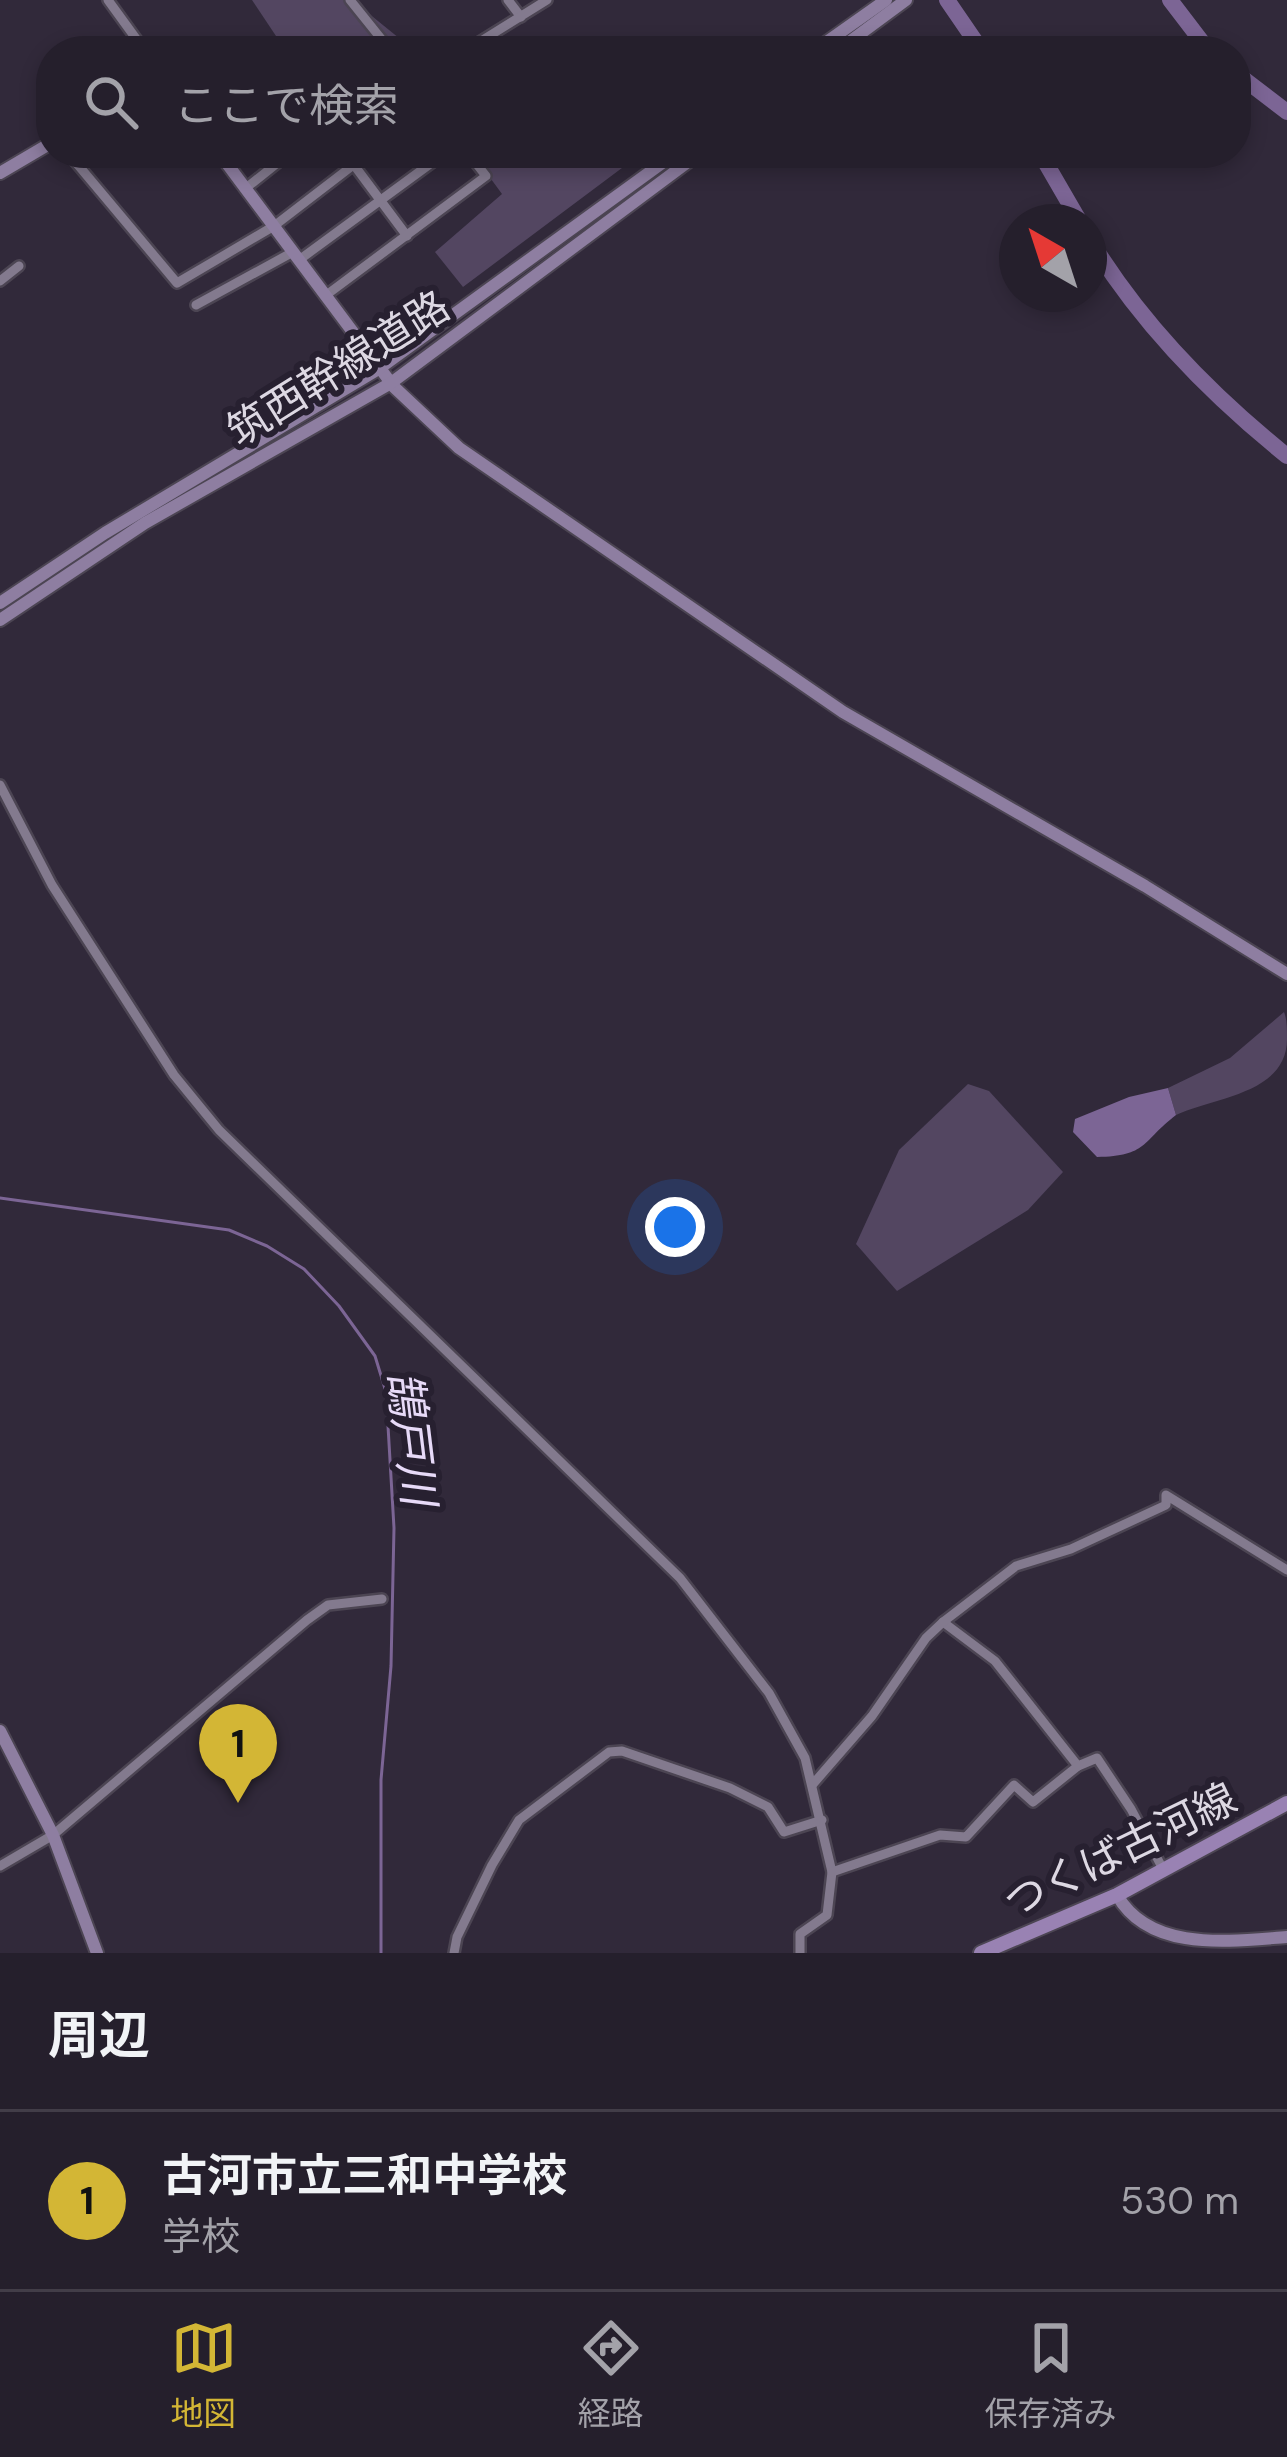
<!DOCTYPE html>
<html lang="ja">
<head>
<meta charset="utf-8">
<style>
  :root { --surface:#251f2c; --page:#312c38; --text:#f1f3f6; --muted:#a3a2a9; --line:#423d48; --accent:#d3b635 }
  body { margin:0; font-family:"DM Sans","Noto Sans JP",sans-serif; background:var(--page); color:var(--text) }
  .compass { position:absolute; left:999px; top:204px; width:108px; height:108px; border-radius:50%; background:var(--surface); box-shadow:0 6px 18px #0003; rotate:321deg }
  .you { position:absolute; left:675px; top:1227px; width:42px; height:42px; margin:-30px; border:9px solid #fff; border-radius:50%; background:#1a73e8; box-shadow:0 0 0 18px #1a73e833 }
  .badge { display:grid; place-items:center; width:78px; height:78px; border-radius:50%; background:var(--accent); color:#111; font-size:39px; font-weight:700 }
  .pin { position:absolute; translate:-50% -99px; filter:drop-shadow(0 3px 6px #0008) }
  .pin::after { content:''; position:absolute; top:63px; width:42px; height:36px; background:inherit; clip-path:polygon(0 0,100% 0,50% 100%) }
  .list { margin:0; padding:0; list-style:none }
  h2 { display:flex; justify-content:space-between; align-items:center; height:156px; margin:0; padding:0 48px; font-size:51px }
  h2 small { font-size:39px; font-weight:400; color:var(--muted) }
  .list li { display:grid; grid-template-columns:78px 1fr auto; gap:36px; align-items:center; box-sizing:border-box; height:180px; padding:0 48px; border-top:3px solid var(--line) }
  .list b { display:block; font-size:45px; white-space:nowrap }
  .list p { margin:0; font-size:39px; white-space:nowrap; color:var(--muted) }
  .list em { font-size:39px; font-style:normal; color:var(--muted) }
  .icon { flex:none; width:66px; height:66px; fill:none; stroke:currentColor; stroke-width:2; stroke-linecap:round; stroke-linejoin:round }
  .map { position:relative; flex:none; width:1287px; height:1953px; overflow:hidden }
  .search { position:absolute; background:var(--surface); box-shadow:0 6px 18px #0003; left:36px; right:36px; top:36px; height:132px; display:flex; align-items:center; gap:30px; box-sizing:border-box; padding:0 42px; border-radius:48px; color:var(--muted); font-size:45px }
  .sheet { height:336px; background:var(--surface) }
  nav { display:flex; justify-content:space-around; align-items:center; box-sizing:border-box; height:168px; border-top:3px solid var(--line); background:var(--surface); font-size:33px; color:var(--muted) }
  nav a { display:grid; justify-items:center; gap:6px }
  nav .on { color:var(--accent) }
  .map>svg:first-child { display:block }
  .green { fill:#534661 }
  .water { fill:#7c6595 }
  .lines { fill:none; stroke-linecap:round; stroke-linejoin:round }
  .stream { stroke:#7c6595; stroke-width:3 }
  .river { stroke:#7c6595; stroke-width:16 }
  .street-casing { stroke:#4c4553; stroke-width:14 }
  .secondary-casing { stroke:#4c4553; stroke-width:16 }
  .primary-casing { stroke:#4c4553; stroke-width:18 }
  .street { stroke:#837a8e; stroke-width:9 }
  .secondary { stroke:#8e7ea1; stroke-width:12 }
  .primary { stroke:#9982b3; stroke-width:14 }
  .labels { text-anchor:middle; stroke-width:12; stroke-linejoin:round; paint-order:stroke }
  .street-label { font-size:42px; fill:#ddd8e3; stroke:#272030 }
  .water-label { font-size:45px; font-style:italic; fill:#e7daf8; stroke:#272030 }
</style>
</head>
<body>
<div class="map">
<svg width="1287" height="1953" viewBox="0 0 1287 1953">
  <rect width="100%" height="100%" fill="#31293a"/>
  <g class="green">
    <path d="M252 0H352L415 51H286Z"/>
    <path d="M472 153H642L463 287 435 252 502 194Z"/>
    <path d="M1284 1012C1287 1019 1287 1028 1287 1039 1287 1094 1214 1097 1176 1115L1168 1088 1230 1058Z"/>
    <path d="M968 1084 989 1091 1063 1172 1028 1210 897 1291 856 1244 899 1150Z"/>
  </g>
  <path class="water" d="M1168 1088 1176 1115C1141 1142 1148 1156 1097 1157L1073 1132 1075 1119 1129 1097Z"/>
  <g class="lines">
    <path class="stream" d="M0 1198 229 1230 267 1246 304 1269 339 1306 375 1356 386 1392 394 1528 391 1666 381 1780V1953"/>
    <g class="river">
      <path d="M947 0 982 51"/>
      <path d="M1170 0 1209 51"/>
      <path d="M1236 73 1287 112"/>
      <path d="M1040 153 1080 222"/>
      <path d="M1089 238C1140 323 1210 394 1287 456"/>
    </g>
    <g class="street-casing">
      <g id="street">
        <path d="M108 0 145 51"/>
        <path d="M350 0 391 51"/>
        <path d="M508 0 521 17"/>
        <path d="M465 51 547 0"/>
        <path d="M68 153 177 283 274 226 369 153"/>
        <path d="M345 153 407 236"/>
        <path d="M246 188 290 153"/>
        <path d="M299 260 445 153"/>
        <path d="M0 281 19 266"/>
        <path d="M325 296 486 176 468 153"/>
        <path d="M196 305 293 252"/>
        <path d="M0 785 52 885 174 1075 219 1130 680 1578 769 1693 805 1758 832 1872 827 1915 800 1934V1953"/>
        <path d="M943 1622 995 1661 1078 1766 1097 1758 1131 1809 1164 1871"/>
        <path d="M813 1784 872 1716 926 1638 943 1622 1016 1566 1071 1549 1166 1505V1495L1287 1570"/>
        <path d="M0 1866 53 1835 307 1620 328 1605 382 1599"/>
        <path d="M832 1872 940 1835 966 1837 1014 1785 1033 1802 1078 1766"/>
        <path d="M454 1953 457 1937 492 1865 519 1820 609 1752 622 1751 730 1788 768 1807 784 1832 822 1820"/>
      </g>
    </g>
    <g class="secondary-casing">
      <g id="secondary">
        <path d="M814 51 886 0"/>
        <path d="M837 51 906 0"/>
        <path d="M219 153 394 387 459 448 843 712 1145 886 1287 974"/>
        <path d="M0 173 51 143"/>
        <path d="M0 603 105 533 380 368 676 153"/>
        <path d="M0 620 145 523 391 383 700 153"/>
        <path d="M0 1731 53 1835 97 1953"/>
        <path d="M1117 1895C1150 1953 1231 1941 1287 1937"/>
      </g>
    </g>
    <g class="primary-casing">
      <path id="primary" d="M981 1953 1117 1895 1287 1803"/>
    </g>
    <use href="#street" class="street"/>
    <use href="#secondary" class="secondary"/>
    <use href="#primary" class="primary"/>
  </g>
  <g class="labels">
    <g class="street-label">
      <text transform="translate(338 368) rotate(-32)" y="15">筑西幹線道路</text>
      <text transform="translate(1120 1850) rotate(-26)" y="15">つくば古河線</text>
    </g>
    <g class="water-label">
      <text transform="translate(412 1438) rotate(83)" y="16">鵠戸川</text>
    </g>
  </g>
</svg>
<svg class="compass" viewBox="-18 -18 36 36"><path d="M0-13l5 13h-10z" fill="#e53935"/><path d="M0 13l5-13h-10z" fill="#a3a2a9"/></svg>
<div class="you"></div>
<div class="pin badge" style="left:238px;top:1803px">1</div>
<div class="search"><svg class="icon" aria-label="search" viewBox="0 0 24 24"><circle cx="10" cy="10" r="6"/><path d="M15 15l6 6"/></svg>ここで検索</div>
</div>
<section class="sheet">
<h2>周辺<small></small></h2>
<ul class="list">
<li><span class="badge">1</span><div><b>古河市立三和中学校</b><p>学校</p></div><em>530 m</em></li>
</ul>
</section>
<nav>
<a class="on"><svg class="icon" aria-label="map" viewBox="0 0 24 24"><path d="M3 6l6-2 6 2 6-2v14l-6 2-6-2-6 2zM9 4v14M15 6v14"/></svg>地図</a>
<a><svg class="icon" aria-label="directions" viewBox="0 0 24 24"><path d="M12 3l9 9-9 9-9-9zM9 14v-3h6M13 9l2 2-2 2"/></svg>経路</a>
<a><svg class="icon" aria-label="saved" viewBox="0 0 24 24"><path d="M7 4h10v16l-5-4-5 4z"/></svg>保存済み</a>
</nav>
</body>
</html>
